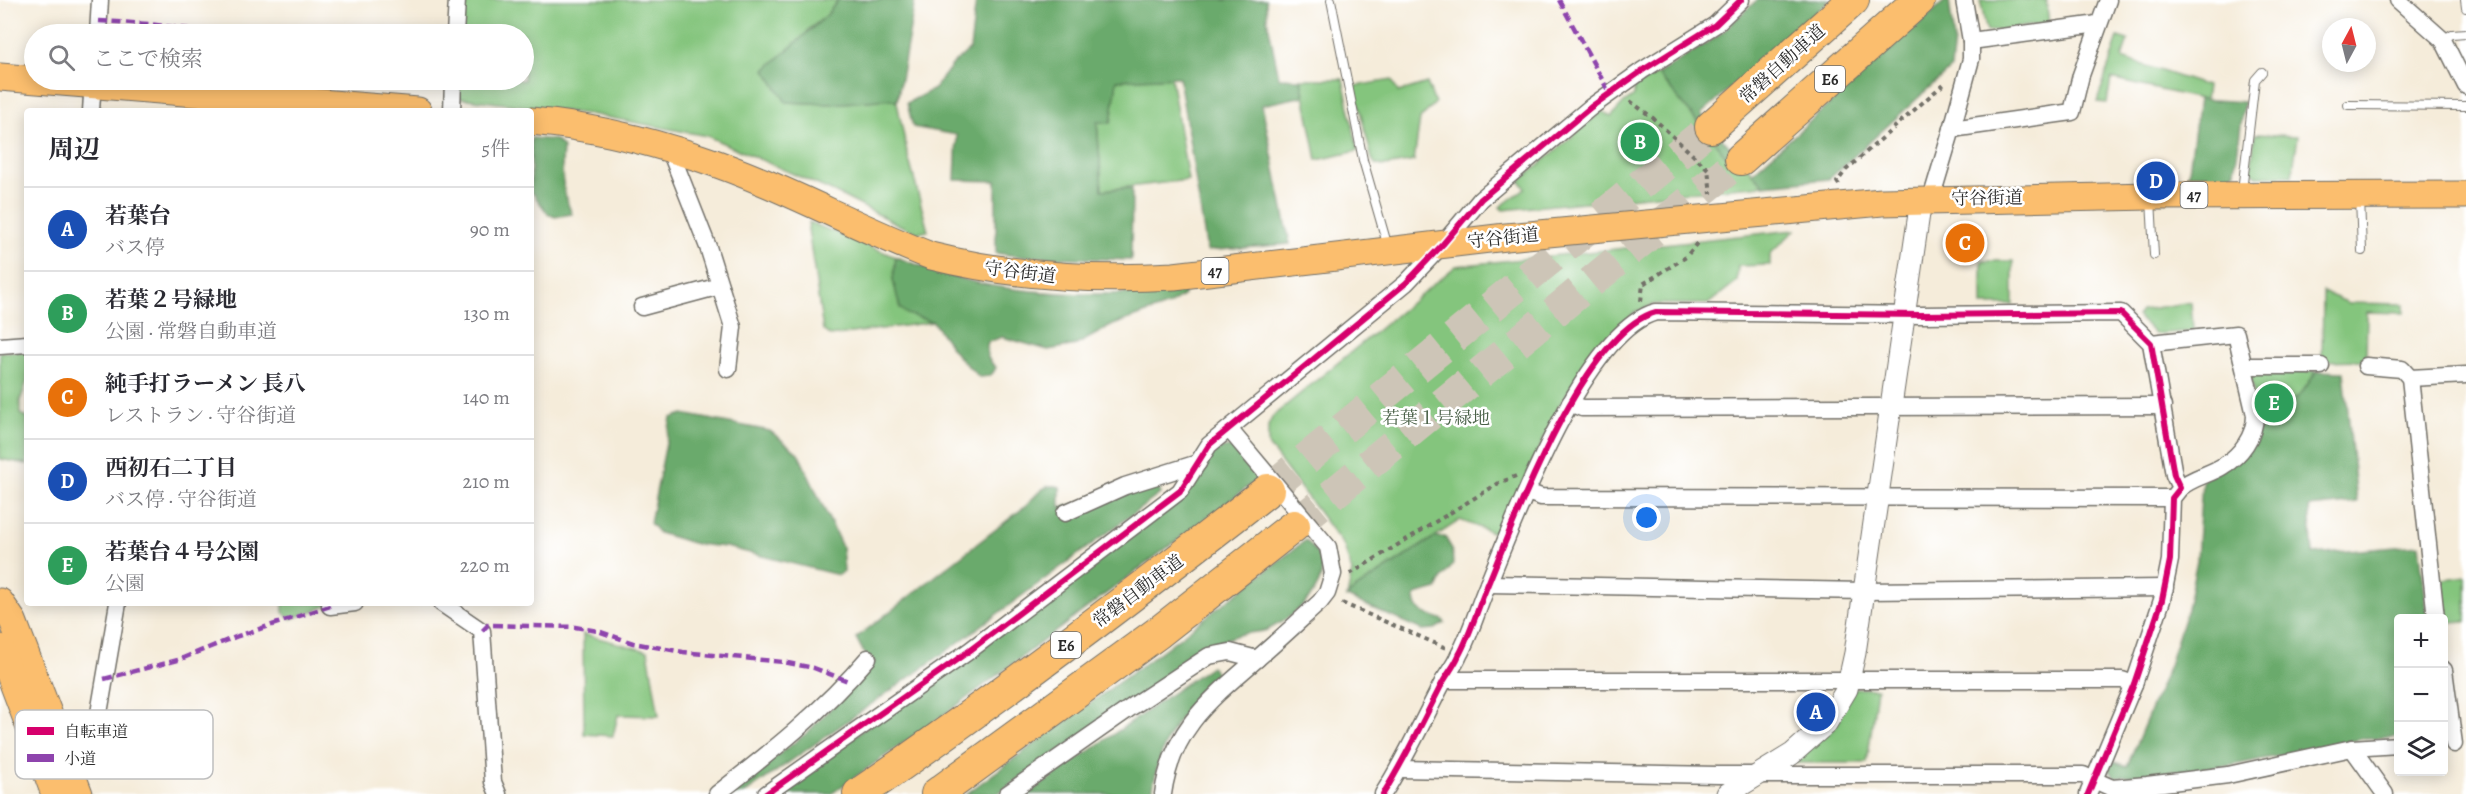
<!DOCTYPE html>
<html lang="ja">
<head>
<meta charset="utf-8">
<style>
  :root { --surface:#fff; --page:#f7f7f7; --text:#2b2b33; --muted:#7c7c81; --line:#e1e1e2; --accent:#1f6fb2 }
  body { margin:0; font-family:Alegreya,"Noto Serif JP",serif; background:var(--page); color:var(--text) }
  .controls { position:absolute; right:18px; bottom:18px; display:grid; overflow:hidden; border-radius:6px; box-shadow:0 3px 15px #0003 }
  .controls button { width:54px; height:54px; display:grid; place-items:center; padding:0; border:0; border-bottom:2px solid var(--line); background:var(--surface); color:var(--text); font:30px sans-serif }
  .compass { position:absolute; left:2322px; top:18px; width:54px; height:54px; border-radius:50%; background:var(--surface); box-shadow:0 3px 15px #0003; rotate:7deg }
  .you { position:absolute; left:1647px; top:518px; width:21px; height:21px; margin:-15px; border:4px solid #fff; border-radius:50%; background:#1a73e8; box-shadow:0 0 0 9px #1a73e833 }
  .badge { display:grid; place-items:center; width:39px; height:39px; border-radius:50%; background:var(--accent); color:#fff; font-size:20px; font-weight:700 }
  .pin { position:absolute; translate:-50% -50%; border:3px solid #fff; box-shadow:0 2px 6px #0006 }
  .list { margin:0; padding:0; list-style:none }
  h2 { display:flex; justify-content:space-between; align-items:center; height:78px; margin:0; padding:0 24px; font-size:26px }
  h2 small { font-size:20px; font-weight:400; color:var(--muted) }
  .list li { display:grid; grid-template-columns:39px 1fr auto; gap:18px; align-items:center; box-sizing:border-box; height:84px; padding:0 24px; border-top:2px solid var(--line) }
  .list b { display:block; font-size:22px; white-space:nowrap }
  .list p { margin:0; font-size:20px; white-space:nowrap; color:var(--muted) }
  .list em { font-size:20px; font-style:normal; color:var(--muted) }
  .icon { flex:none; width:33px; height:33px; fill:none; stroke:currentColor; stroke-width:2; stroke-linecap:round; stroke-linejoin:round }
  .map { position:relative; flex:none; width:2466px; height:794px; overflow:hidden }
  .search { position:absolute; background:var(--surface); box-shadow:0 3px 15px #0003; left:24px; top:24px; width:510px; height:66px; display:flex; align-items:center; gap:15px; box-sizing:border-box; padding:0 21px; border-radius:33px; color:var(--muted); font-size:22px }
  .panel { position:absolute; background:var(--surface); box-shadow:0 3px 15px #0003; left:24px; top:108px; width:510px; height:498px; border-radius:6px }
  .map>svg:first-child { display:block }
  .green { fill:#84c57d; stroke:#587854; stroke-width:1.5 }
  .forest { fill:#6baa6c; stroke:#4b6a4c; stroke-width:1.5 }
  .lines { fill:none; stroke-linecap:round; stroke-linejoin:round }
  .motorway-tunnel { stroke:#cdc5b7; stroke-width:32; stroke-dasharray:32 16; stroke-linecap:butt }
  .service-casing { stroke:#726f68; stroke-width:10 }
  .minor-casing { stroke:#726f68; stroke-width:19 }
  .tertiary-casing { stroke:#726f68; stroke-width:23 }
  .primary-casing { stroke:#726f68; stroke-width:29 }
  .motorway-casing { stroke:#726f68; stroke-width:34 }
  .path { stroke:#726f68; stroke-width:4; stroke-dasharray:4.5 4.5; stroke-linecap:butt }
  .service { stroke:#fff; stroke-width:8 }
  .minor { stroke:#fff; stroke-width:16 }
  .tertiary { stroke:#fff; stroke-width:21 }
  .primary { stroke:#fbbe6e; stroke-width:27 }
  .motorway { stroke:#fbbe6e; stroke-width:32 }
  .quiet { stroke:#8e44ad; stroke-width:4.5; stroke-dasharray:9 4.5; stroke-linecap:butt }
  .cycleway-casing { stroke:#fff; stroke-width:10 }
  .cycleway { stroke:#d6006c; stroke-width:6 }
  .labels { text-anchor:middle; stroke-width:5; stroke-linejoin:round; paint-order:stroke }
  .shield { fill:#fff; stroke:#6b6b6b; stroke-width:1.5 }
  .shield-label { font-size:16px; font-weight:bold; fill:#2b2b2b }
  .street-label { font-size:18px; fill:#2b2b2b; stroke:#fff }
  .park-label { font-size:18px; fill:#4a6148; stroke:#fff }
  .key { fill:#fff; stroke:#bfbfbf; stroke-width:1.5 }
  .key-label { font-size:16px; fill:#2b2b2b }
</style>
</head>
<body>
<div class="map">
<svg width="2466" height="794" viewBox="0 0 2466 794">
  <rect width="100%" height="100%" fill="#fff"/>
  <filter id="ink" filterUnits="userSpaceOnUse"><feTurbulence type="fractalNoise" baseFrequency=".0167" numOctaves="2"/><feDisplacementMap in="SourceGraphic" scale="12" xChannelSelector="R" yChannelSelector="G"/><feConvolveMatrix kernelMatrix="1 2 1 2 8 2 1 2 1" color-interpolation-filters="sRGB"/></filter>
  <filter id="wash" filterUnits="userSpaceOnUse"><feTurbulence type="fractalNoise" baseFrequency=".008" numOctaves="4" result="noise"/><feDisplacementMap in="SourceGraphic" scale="24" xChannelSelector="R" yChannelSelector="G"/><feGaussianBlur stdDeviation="1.35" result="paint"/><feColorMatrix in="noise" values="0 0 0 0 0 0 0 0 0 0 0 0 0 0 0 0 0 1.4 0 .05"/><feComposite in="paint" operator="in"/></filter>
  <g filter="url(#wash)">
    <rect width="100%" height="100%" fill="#f5ecda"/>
    <g class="green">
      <path d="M463 0H838L827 15 808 30 786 102 831 104 891 99 897 102 907 152 928 231 918 233 897 224 834 192 707 136 595 115 459 98 458 80H524V34H461Z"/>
      <path d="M1980 0H2046L2049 23 1987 32Z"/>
      <path d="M2118 37 2128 40 2122 58 2207 86 2205 100 2111 79 2107 103 2097 102Z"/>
      <path d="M1658 74 1735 167 1742 161 1764 185 1503 210 1500 207 1525 188 1520 181 1602 111 1611 117 1624 103 1634 96V87Z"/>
      <path d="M1171 77 1188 180 1102 190 1097 121 1111 123 1117 80Z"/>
      <path d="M1301 79H1343L1358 151 1317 160Z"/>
      <path d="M1392 80 1398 92 1427 83 1435 103 1420 119 1414 161 1385 166 1376 165 1372 159 1354 86Z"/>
      <path d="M2255 134 2298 136 2292 176H2257L2251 170Z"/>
      <path d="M809 222 896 257 893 280 907 314 933 322 830 336 823 330 808 229Z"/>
      <path d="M1795 230 1770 254V265L1738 266 1737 281 1708 304H1655L1635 312 1588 361 1561 402 1499 535 1460 520 1355 589 1347 597 1352 572 1344 546 1268 445V426L1273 416 1456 266Z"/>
      <rect x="1982" y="261" width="31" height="44"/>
      <path d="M2323 292 2349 303 2404 304V313L2367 312 2366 360 2322 361Z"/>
      <path d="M2191 302 2193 331 2155 334 2137 316 2142 310Z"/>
      <path d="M27 351V381L20 401V414L27 417V464L0 459V352Z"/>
      <path d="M2317 371 2301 394 2260 429 2250 372Z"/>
      <path d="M2466 576V621L2450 622 2444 620 2438 580Z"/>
      <path d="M283 603H335L291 619 283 612Z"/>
      <path d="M583 634 648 651 659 716 618 715 613 736 584 734Z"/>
      <path d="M1852 688 1877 689 1867 763H1796Z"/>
    </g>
    <g class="forest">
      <path d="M838 0H915L897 102 891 99 831 104 786 102 765 70 827 15Z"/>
      <path d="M976 0H1266L1267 18 1279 78 1301 79 1304 96 1262 105 1290 244 1207 251 1179 77 1117 80 1111 123 1097 122 1102 190 1132 188 1131 260 1017 256 996 253V181L955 180 957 135 913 127 907 103 934 89 953 64 970 49Z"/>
      <path d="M1757 0H1830L1701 114 1742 161 1735 167 1658 74 1717 37Z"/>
      <path d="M1946 0H1949L1954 41 1951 68 1829 179 1764 185 1752 173Z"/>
      <path d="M2199 99 2244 102 2235 171 2228 177 2188 178Z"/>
      <path d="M531 138 556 140 563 148C561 172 562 192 572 214L555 217 548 214 531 191Z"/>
      <path d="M896 257C925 268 953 278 983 284 1048 297 1119 295 1184 291V295L1169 305 1113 325 1076 345 1048 350 1002 337 988 342C985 353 987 360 996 367 993 376 987 377 979 377L956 354 933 322 907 314 900 308 893 280Z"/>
      <path d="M2317 371 2344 372 2357 502 2309 507 2313 554 2419 545 2428 618H2398V737L2367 738 2229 766 2115 777 2109 770 2112 761 2127 766 2169 665 2187 609 2197 560 2202 481 2301 394Z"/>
      <path d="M683 414 770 431 798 453 842 547 844 571 838 575 726 547 696 544 659 533 650 523 671 418Z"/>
      <path d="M1230 447 1236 450 1260 478 959 704 831 794H774L1178 503 1215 452 1223 448Z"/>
      <path d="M1158 484 1160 494 951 648 744 794H727L808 732 875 662 864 653 856 638 1027 505C1037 494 1044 482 1060 487V507L1125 494Z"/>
      <path d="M1435 537H1445L1452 549 1453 565 1442 578 1437 589 1415 595C1415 615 1427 613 1443 620L1445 623 1435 629 1422 630 1347 597 1355 589Z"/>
      <path d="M1306 540C1310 545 1315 550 1318 555 1334 585 1293 618 1269 629 1261 633 1251 632 1242 634 1230 637 1219 642 1207 647L1208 649 997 794H966L1167 647Z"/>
      <path d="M1211 666 1219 677C1178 714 1160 739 1152 794H1028Z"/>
    </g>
  </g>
  <g filter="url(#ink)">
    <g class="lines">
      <g class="motorway-tunnel">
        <path d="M1268 490 1711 127"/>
        <path d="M1294 526 1741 159"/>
      </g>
      <g class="service-casing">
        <g id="service">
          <path d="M1331 0 1363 160 1388 247"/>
          <path d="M2465 0 2466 8"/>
          <path d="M2443 40 2452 34 2466 33"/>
          <path d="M2348 105 2466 106"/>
          <path d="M2242 191 2255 80 2262 72"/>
          <path d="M2360 198 2362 251"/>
          <path d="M2151 199 2154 255"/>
        </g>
      </g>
      <g class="minor-casing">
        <g id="minor">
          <path d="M2398 0 2443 40 2466 86"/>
          <path d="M98 34 100 0"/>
          <path d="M455 34 457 0"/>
          <path d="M1971 41 2098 24"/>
          <path d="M91 111 93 80"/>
          <path d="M452 111 453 80"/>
          <path d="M1952 129 2072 112 2081 75 2108 0"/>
          <path d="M669 148 708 247 733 327 728 369"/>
          <path d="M1931 199 1952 129 1971 59V41L1964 0"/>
          <path d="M642 307 720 286"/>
          <path d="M2151 343 2236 334 2255 415C2255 436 2241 455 2223 466 2209 475 2193 477 2180 488"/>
          <path d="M0 346 27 344"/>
          <path d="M2244 366H2321"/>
          <path d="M2366 366 2402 369 2410 378 2436 618"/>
          <path d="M2410 378 2466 375"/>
          <path d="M1570 403 1582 408 2163 406"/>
          <path d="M1527 492 1541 497 2172 498"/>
          <path d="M1065 513 1125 486 1198 463"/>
          <path d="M1488 584 1864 591 2165 588"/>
          <path d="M441 603 482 631 493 782 498 794"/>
          <path d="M330 606 355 603"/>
          <path d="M2444 670 2454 744"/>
          <path d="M1444 680H2122L2134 684"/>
          <path d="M2352 748 2385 794"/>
          <path d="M1399 769 1718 775H2083L2112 788 2147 785 2228 775 2352 748 2398 745"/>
          <path d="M61 772 84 761 93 748 118 603"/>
          <path d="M717 794C771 752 823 711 868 658"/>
          <path d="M766 794 969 651 1180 491 1209 445 1406 283 1443 244 1481 199 1591 107 1643 70 1715 25 1741 0"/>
          <path d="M1007 794 1133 706 1209 656 1230 652 1257 659"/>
          <path d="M1163 794C1172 728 1211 699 1258 658 1279 640 1299 621 1320 602L1327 593 1333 574 1328 547 1229 429"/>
          <path d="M1383 794C1406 758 1423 720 1443 682 1448 673 1455 665 1459 655 1471 633 1478 607 1488 584 1515 518 1585 331 1656 312L1921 315 2121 313 2151 343 2174 475 2180 488 2172 498 2170 560 2162 600 2134 684 2088 794"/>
        </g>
      </g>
      <g class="tertiary-casing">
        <path id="tertiary" d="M1727 794 1792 754 1826 724 1847 689 1855 653 1921 200"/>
      </g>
      <g class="primary-casing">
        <g id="primary">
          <path d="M0 77 418 111"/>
          <path d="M531 121C588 126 646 140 700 158 779 184 853 226 931 256 1011 276 1092 281 1174 276L1506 237 1882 202 2151 196 2466 195"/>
          <path d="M0 602 13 621 79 794"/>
          <path d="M0 648 55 794"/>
        </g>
      </g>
      <g class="motorway-casing">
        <g id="motorway">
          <path d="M1711 127 1853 0"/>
          <path d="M1741 159 1919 0"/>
          <path d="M859 794C999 698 1134 595 1268 490"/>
          <path d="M937 794 1159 632 1294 526"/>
        </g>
      </g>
      <g class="path">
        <path d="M1630 101 1653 118 1708 169 1711 194"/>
        <path d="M1839 185 1837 182 1846 170 1946 82"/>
        <path d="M1641 301 1643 284 1686 257 1697 243"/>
        <path d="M1350 574 1499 483 1516 476"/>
        <path d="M1342 603 1446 648"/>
      </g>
      <use href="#service" class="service"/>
      <use href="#minor" class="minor"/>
      <use href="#tertiary" class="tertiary"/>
      <use href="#primary" class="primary"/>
      <use href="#motorway" class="motorway"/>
      <g class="quiet">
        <path d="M1559 0 1610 94"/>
        <path d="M99 21 149 24 227 34"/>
        <path d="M482 631 488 625 575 627 598 631 633 643 683 652 783 662 814 668 848 681"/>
        <path d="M104 679 178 660 238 636 330 606"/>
      </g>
      <g class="cycleway-casing">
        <g id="cycleway">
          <path d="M766 794 969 651 1180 491 1209 445 1406 283 1443 244 1481 199 1591 107 1643 70 1715 25 1741 0"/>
          <path d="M1383 794C1406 758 1423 720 1443 682 1448 673 1455 665 1459 655 1471 633 1478 607 1488 584 1515 518 1585 331 1656 312L1921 315 2121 313 2151 343 2174 475 2180 488 2172 498 2170 560 2162 600 2134 684 2088 794"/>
        </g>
      </g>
      <use href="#cycleway" class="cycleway"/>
    </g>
  </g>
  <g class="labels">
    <g class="shield">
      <rect x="1815" y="66" width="30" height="26" rx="4.5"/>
      <rect x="2180.5" y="182" width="27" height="26" rx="4.5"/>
      <rect x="1201.5" y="258" width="27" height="26" rx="4.5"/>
      <rect x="1051" y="632" width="30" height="26" rx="4.5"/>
    </g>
    <g class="shield-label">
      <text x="1830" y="85">E6</text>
      <text x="2194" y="201">47</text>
      <text x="1215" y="277">47</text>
      <text x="1066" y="651">E6</text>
    </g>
    <g class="street-label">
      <text transform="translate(1782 64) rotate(-42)" y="6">常磐自動車道</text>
      <text transform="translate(1987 198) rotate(-1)" y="6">守谷街道</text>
      <text transform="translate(1503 238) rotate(-6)" y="6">守谷街道</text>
      <text transform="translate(1020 272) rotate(7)" y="6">守谷街道</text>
      <text transform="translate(1138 591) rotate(-37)" y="6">常磐自動車道</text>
    </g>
    <g class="park-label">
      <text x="1436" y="424">若葉１号緑地</text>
    </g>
  </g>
  <rect x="15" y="710" width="198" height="69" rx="9" class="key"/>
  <rect x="27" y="727" width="27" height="8" fill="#d6006c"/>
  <rect x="27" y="754" width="27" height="8" fill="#8e44ad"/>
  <g class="key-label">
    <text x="64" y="737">自転車道</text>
    <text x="64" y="764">小道</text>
  </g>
</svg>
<div class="controls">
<button>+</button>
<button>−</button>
<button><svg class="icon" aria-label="layers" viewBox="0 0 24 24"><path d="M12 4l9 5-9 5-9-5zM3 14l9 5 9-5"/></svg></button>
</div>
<svg class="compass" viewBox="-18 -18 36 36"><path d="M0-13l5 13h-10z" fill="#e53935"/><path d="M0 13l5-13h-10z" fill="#7c7c81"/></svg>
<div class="you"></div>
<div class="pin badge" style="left:1816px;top:712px;background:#1a4fb4">A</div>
<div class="pin badge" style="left:1640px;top:142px;background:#2e9e5b">B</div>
<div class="pin badge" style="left:1965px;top:243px;background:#e8710a">C</div>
<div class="pin badge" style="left:2156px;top:181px;background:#1a4fb4">D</div>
<div class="pin badge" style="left:2274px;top:403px;background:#2e9e5b">E</div>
<div class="search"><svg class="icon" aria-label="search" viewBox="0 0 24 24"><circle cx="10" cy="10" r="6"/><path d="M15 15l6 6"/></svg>ここで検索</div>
<section class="panel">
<h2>周辺<small>5件</small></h2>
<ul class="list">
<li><span class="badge" style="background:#1a4fb4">A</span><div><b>若葉台</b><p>バス停</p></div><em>90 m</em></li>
<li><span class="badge" style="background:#2e9e5b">B</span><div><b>若葉２号緑地</b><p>公園 · 常磐自動車道</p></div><em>130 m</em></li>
<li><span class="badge" style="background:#e8710a">C</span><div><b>純手打ラーメン 長八</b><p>レストラン · 守谷街道</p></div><em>140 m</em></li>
<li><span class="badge" style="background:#1a4fb4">D</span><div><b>西初石二丁目</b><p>バス停 · 守谷街道</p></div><em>210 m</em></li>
<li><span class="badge" style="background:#2e9e5b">E</span><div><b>若葉台４号公園</b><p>公園</p></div><em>220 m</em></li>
</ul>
</section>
</div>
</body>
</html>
